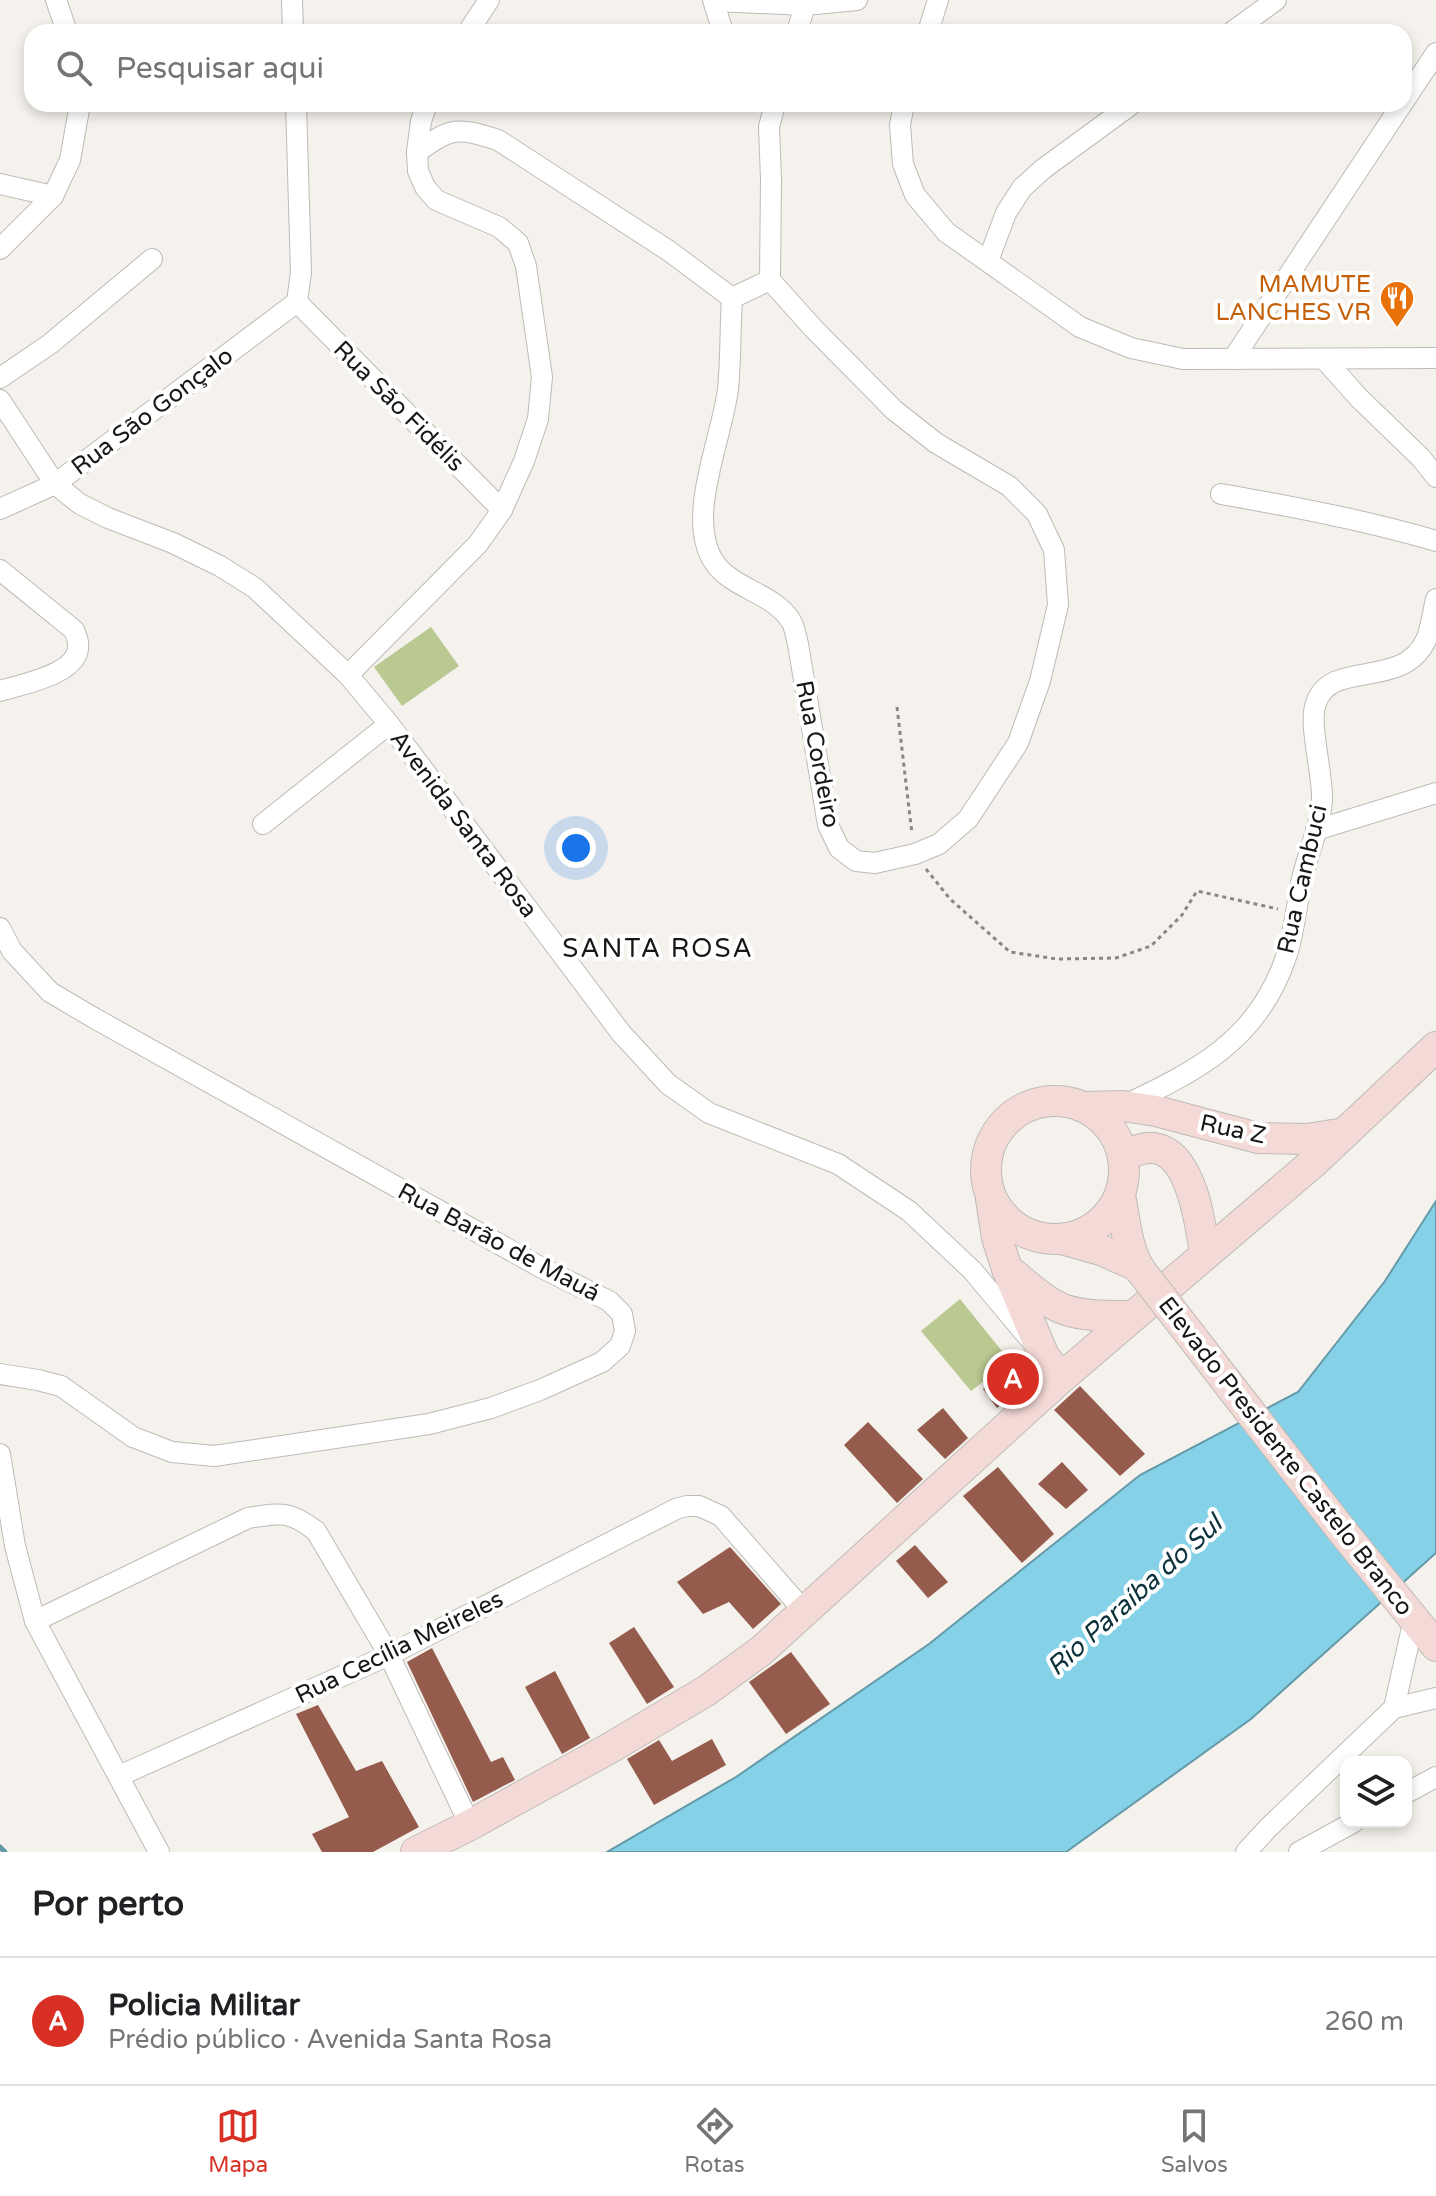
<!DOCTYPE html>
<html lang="pt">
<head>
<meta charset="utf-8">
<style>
  :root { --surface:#fff; --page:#f2f2f2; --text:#202124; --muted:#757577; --line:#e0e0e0; --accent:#d93025 }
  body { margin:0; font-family:"Varela Round",sans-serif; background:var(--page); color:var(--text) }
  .controls { position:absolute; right:24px; bottom:24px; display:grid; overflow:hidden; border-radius:16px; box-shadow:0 4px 12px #0003 }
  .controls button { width:72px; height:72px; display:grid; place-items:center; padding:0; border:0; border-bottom:2px solid var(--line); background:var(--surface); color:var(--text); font:40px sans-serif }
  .you { position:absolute; left:576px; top:848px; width:28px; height:28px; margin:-20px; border:6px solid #fff; border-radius:50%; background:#1a73e8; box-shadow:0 0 0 12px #1a73e833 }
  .badge { display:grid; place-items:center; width:52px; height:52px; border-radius:50%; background:var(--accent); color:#fff; font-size:26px; font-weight:700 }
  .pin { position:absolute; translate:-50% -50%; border:4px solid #fff; box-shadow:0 2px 8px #0006 }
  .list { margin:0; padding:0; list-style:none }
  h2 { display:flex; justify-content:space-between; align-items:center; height:104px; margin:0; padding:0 32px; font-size:34px }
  h2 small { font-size:26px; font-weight:400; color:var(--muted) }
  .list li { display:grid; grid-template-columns:52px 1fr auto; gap:24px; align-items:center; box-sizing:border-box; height:128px; padding:0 32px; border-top:2px solid var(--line) }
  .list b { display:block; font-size:30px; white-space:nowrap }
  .list p { margin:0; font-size:26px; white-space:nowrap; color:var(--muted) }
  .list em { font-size:26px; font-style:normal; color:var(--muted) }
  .icon { flex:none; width:44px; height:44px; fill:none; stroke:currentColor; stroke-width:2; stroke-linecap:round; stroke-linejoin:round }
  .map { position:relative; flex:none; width:1436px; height:1852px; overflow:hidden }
  .search { position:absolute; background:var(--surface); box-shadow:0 4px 12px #0003; left:24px; right:24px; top:24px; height:88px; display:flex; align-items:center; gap:20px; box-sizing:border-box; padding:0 28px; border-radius:24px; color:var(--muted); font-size:30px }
  .sheet { height:232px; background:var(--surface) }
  nav { display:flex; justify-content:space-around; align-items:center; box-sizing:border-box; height:112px; border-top:2px solid var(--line); background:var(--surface); font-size:22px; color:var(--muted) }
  nav a { display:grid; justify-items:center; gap:4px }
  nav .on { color:var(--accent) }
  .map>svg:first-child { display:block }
  .green { fill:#bac891 }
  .water { fill:#85d1e7; stroke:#6499a8; stroke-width:2 }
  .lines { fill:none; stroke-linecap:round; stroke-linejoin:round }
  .stream { stroke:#6499a8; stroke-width:5 }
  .building { fill:#955b4c }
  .street-casing { stroke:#bebbb6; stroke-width:22 }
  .secondary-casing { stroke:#bebbb6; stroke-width:32 }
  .path { stroke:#898783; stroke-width:3; stroke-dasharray:4 4; stroke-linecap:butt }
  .street { stroke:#fff; stroke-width:20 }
  .secondary { stroke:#f4dad6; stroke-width:30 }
  .secondary-bridge-casing { stroke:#bebbb6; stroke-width:32; stroke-linecap:butt }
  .secondary-bridge { stroke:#f4dad6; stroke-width:30 }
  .labels { text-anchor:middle; stroke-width:8; stroke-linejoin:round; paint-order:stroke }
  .food-label { font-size:24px; fill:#c56008; stroke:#fff; text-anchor:end }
  .street-label { font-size:24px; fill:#181716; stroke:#fff }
  .neighbourhood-label { font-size:26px; letter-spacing:2px; fill:#181716; stroke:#fff }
  .water-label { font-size:26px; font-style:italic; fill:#0c323b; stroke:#fff }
</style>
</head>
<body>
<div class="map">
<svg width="1436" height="1852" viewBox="0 0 1436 1852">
  <rect width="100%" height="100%" fill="#f5f2ed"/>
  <g class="green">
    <path d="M431 627 459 666 402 706 374 667Z"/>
    <path d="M960 1299 1010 1361 971 1391 921 1331Z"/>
  </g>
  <path class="water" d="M1436 1201V1553L1251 1719 1066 1852H607L736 1777 929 1644 1140 1475 1298 1392 1385 1281Z"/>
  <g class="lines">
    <path class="stream" d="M0 1847 5 1852"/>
  </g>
  <g class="building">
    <path d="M1015 1362 1032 1378 997 1408 983 1389Z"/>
    <path d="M1080 1386 1145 1454 1120 1476 1054 1410Z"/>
    <path d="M943 1408 968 1438 945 1459 917 1430Z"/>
    <path d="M868 1422 923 1479 897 1503 844 1445Z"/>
    <path d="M1062 1462 1088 1490 1066 1509 1038 1484Z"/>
    <path d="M998 1467 1054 1534 1022 1563 963 1496Z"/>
    <path d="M915 1545 948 1582 928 1598 896 1561Z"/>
    <path d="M730 1547 781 1604 753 1629 729 1602 703 1614 677 1582Z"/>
    <path d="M634 1627 674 1687 647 1704 609 1643Z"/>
    <path d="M432 1648 491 1762 503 1757 515 1780 473 1802 407 1662Z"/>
    <path d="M791 1652 830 1704 786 1734 749 1682Z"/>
    <path d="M555 1671 590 1738 562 1754 525 1687Z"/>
    <path d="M318 1705 356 1771 382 1761 419 1827 373 1852H322L312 1834 349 1817 296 1714Z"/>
    <path d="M712 1739 726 1765 654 1805 627 1759 659 1740 672 1761Z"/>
  </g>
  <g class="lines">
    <g class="street-casing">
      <g id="street">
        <path d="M56 0 67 32"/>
        <path d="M292 0 293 32"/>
        <path d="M713 0 723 32"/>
        <path d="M714 1 805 5 857 0"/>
        <path d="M468 32 489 0"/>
        <path d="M797 32 805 5"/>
        <path d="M928 32 938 0"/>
        <path d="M1232 32 1276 0"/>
        <path d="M1404 101 1436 53"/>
        <path d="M296 104 301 272 297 302"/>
        <path d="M904 104 900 125 903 164 915 195 946 232 1080 327 1131 348 1183 359 1436 358"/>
        <path d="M417 152C452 127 457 127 498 140L669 251 732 298"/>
        <path d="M0 184 53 196"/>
        <path d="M0 249 53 196 70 160 80 104"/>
        <path d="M988 261 1006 213 1022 188 1043 169 1132 104"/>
        <path d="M732 298C730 328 731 359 728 389 722 439 685 518 714 562 732 589 774 593 791 621 795 627 796 637 798 644L828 825 839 848 856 861 875 863 915 854 939 844 968 819 1018 743 1040 681 1058 605 1054 550 1037 514 1009 486 936 443 894 410 813 328 770 280 771 179 769 127 775 104"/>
        <path d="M732 298 770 280"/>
        <path d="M297 302 502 510"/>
        <path d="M1233 359 1402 104"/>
        <path d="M1325 360 1359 398 1421 458 1436 477"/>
        <path d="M0 378 50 344 152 259"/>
        <path d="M0 400 55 484 80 504 108 518 173 543 220 566 255 588 348 675 389 724 621 1033 668 1084 709 1113 838 1164 909 1211 972 1270 1028 1337"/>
        <path d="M1221 494C1294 507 1365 520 1436 541"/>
        <path d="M0 509 55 484 297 302"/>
        <path d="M0 570 74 630C75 634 78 638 78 643 82 674 22 684 0 691"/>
        <path d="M348 675 478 544 502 510 524 461 538 419 542 377 526 266 518 243 499 227 436 200 425 187 418 171 417 152 421 121 427 104"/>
        <path d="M263 824 389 724"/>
        <path d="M1316 830 1436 793"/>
        <path d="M0 928 12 951 50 992 94 1018 542 1268 609 1301 622 1314 625 1331 620 1346 602 1362 540 1390 491 1408 429 1424 214 1456 172 1452 133 1437 61 1386 38 1380 0 1374"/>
        <path d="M1123 1106C1196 1071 1256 1042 1285 960 1294 936 1296 908 1301 883 1307 855 1320 828 1322 800 1323 772 1308 724 1316 703 1331 658 1402 691 1426 640 1431 628 1433 612 1436 599"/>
        <path d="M0 1454 15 1546 35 1621 159 1852"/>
        <path d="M35 1621 248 1518C280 1513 289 1510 316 1531L389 1655 470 1825"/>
        <path d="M1394 1708 1414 1619"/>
        <path d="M119 1776 389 1655 676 1509 687 1506H699L721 1516 804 1611"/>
        <path d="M1406 1793 1436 1777"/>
        <path d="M1246 1852 1268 1828 1394 1708 1436 1698"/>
        <path d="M1299 1852 1354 1822"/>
      </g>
    </g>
    <g class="secondary-casing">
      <g id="secondary">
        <circle cx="1055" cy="1170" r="69"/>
        <path d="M1083 1107 1123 1106 1156 1111 1258 1138 1307 1139 1345 1133"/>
        <path d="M1123 1155C1132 1152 1143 1147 1154 1148 1192 1153 1201 1226 1205 1255"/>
        <path d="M1120 1195C1125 1219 1127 1251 1141 1271"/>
        <path d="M991 1199 997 1238 1007 1269 1044 1356 1061 1378"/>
        <path d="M1062 1239 1101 1250 1137 1266"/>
        <path d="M1012 1273C1028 1286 1044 1301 1063 1309 1085 1317 1110 1316 1133 1316"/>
        <path d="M1414 1619 1436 1646"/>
        <path d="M416 1852 470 1825 610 1748 706 1691 761 1651 1061 1378 1314 1162 1436 1047"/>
      </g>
    </g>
    <g class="path">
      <path d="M897 707 912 834"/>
      <path d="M926 869 950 899 1010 952 1057 959 1116 958 1151 946 1182 915 1197 891 1278 909"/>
    </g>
    <use href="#street" class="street"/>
    <use href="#secondary" class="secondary"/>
    <g class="secondary-bridge-casing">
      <path id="secondary-bridge" d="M1141 1271 1343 1532 1414 1619"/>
    </g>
    <use href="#secondary-bridge" class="secondary-bridge"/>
  </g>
  <defs>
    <g id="restaurant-pin" transform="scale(1.8)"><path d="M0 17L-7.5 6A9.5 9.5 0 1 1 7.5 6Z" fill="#e8710a" stroke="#fff"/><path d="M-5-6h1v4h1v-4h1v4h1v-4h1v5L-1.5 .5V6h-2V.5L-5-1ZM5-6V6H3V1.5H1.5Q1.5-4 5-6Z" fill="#fff"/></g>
  </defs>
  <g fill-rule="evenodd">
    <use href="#restaurant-pin" x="1397" y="298"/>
  </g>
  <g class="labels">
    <g class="food-label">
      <text x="1371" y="292">MAMUTE<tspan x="1371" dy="28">LANCHES VR</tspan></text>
    </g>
    <g class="street-label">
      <text transform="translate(399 406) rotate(45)" y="8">Rua São Fidélis</text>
      <text transform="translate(152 411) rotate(-37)" y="8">Rua São Gonçalo</text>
      <text transform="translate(818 754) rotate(79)" y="8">Rua Cordeiro</text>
      <text transform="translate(464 824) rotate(53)" y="8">Avenida Santa Rosa</text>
      <text transform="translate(1302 879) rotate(-77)" y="8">Rua Cambuci</text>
      <text transform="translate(1233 1129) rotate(12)" y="8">Rua Z</text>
      <text transform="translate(499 1242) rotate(28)" y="8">Rua Barão de Mauá</text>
      <text transform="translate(1286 1456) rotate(52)" y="8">Elevado Presidente Castelo Branco</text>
      <text transform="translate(399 1647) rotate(-26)" y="8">Rua Cecília Meireles</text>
    </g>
    <g class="neighbourhood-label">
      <text x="658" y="957">SANTA ROSA</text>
    </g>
    <g class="water-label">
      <text transform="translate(1134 1595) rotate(-42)" y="9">Rio Paraíba do Sul</text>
    </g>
  </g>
</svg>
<div class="controls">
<button><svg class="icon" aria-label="layers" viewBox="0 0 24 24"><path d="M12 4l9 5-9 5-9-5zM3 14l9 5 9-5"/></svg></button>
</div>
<div class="you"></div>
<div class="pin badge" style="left:1013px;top:1379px">A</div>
<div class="search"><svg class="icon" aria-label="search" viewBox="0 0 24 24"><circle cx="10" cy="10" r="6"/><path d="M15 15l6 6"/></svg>Pesquisar aqui</div>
</div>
<section class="sheet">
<h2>Por perto<small></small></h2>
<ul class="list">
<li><span class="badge">A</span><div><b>Policia Militar</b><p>Prédio público · Avenida Santa Rosa</p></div><em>260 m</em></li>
</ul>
</section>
<nav>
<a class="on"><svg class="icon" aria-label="map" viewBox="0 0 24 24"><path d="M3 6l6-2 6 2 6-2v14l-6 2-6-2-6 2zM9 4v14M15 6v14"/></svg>Mapa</a>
<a><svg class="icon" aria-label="directions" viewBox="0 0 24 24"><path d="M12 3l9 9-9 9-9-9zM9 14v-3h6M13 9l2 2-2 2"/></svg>Rotas</a>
<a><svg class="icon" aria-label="saved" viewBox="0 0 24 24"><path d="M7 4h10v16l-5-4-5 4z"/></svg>Salvos</a>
</nav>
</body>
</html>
